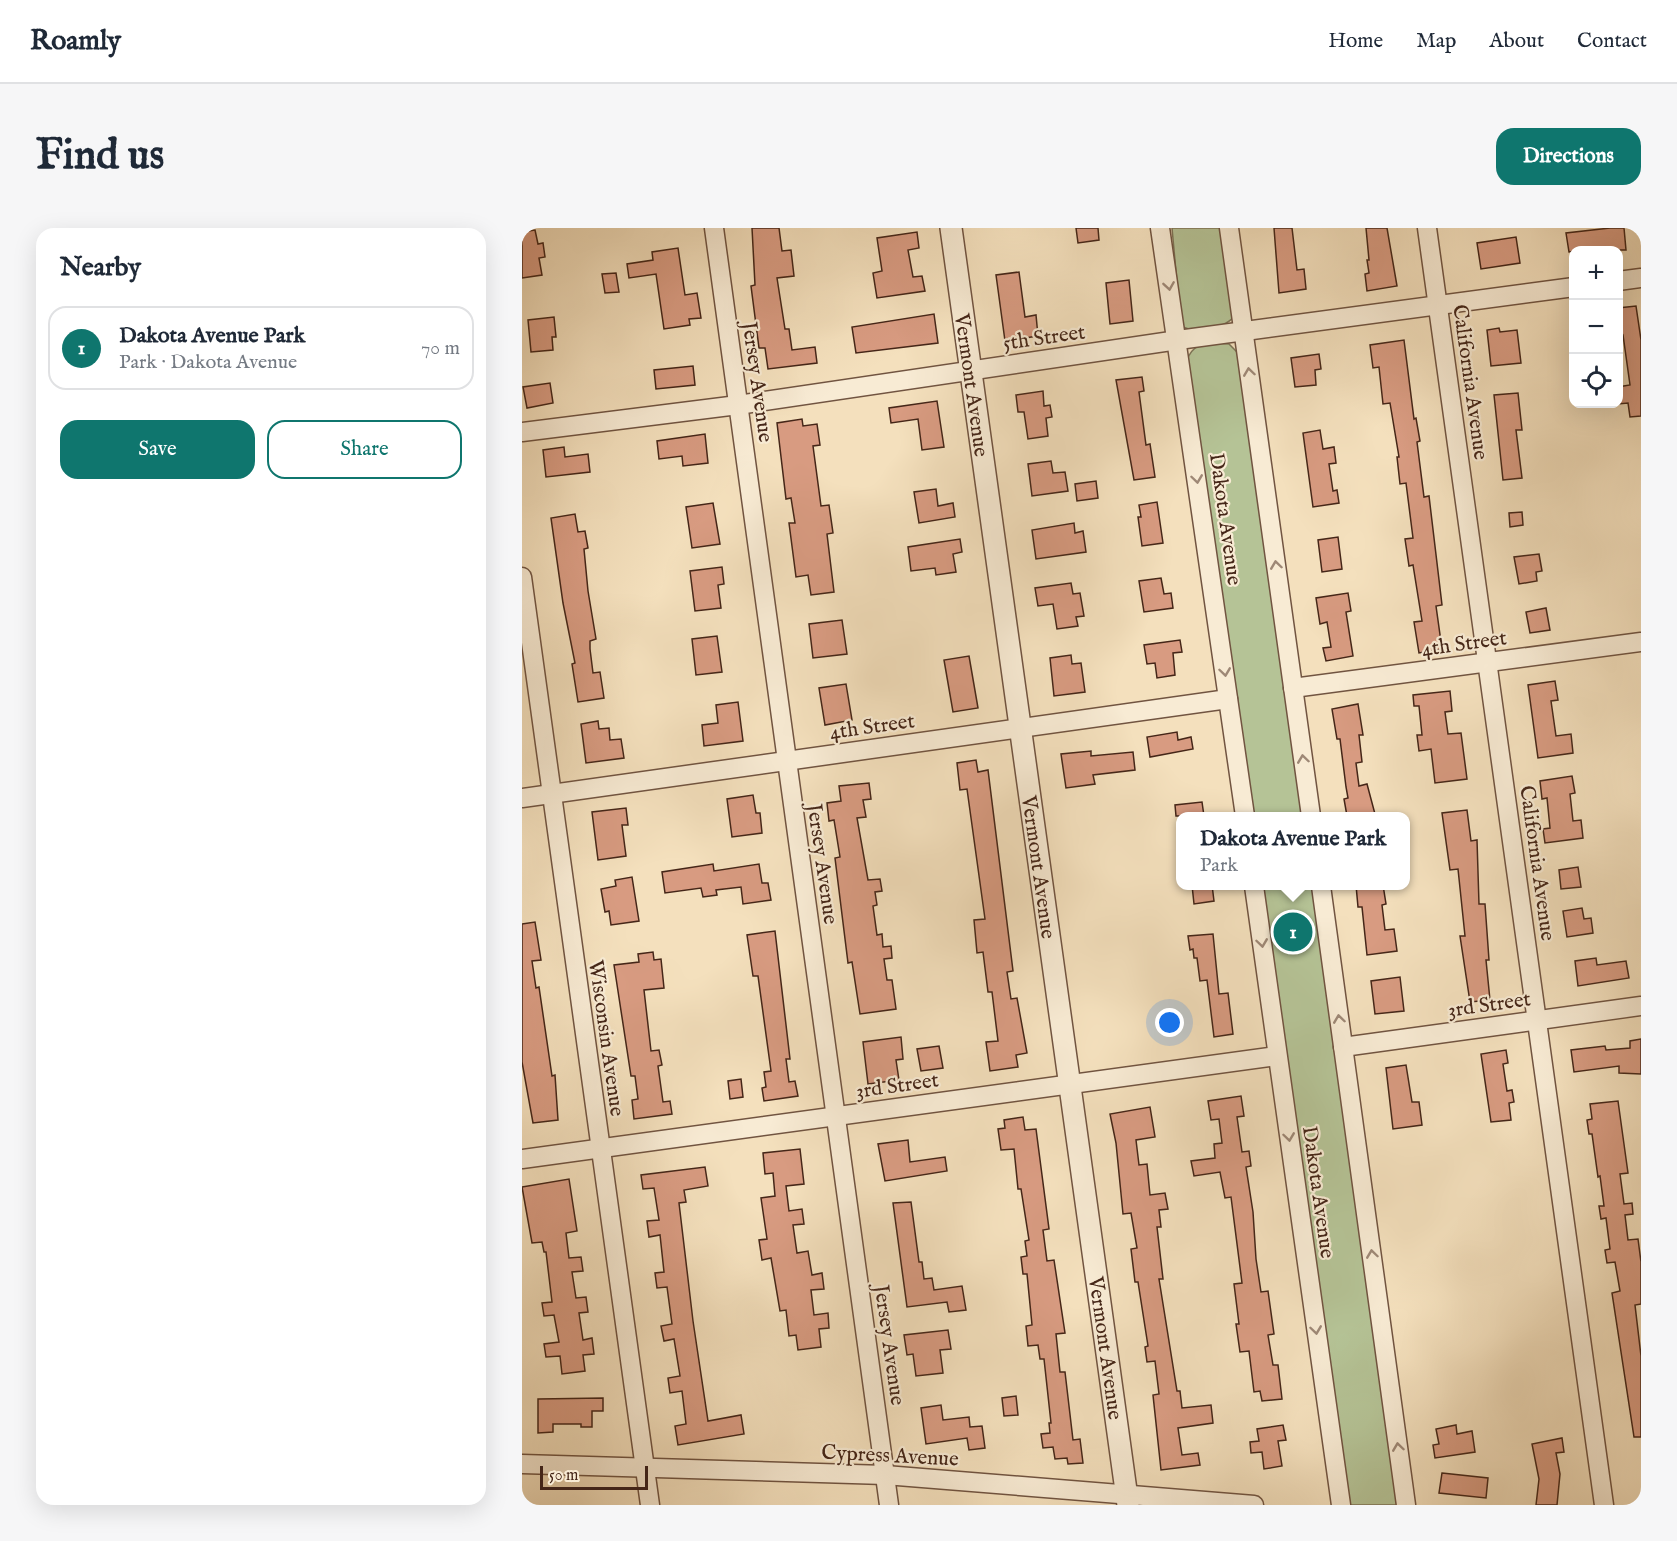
<!DOCTYPE html>
<html lang="en">
<head>
<meta charset="utf-8">
<style>
  :root { --surface:#fff; --page:#f6f6f7; --text:#1f2937; --muted:#747a83; --line:#e0e1e3; --accent:#0f766e }
  body { margin:0; font-family:"IM FELL English",serif; background:var(--page); color:var(--text) }
  .controls { position:absolute; right:18px; top:18px; display:grid; overflow:hidden; border-radius:12px; box-shadow:0 6px 24px #0002 }
  .controls button { width:54px; height:54px; display:grid; place-items:center; padding:0; border:0; border-bottom:2px solid var(--line); background:var(--surface); color:var(--text); font:30px sans-serif }
  .scale { position:absolute; left:18px; bottom:15px; width:108px; box-sizing:border-box; padding-left:6px; border:3px solid #452618; border-top:0; font-size:16px; line-height:21px; white-space:nowrap; color:#452618; -webkit-text-stroke:4px #f8ebd4; paint-order:stroke }
  .you { position:absolute; left:648px; top:795px; width:21px; height:21px; margin:-15px; border:4px solid #fff; border-radius:50%; background:#1a73e8; box-shadow:0 0 0 9px #1a73e833 }
  .badge { display:grid; place-items:center; width:39px; height:39px; border-radius:50%; background:var(--accent); color:#fff; font-size:20px; font-weight:700 }
  .pin { position:absolute; translate:-50% -50%; border:3px solid #fff; box-shadow:0 2px 6px #0006 }
  .popup { position:absolute; left:654px; top:584px; width:234px; height:78px; box-sizing:border-box; display:grid; place-content:center; border-radius:12px; background:var(--surface); filter:drop-shadow(0 2px 4px #0005); font-size:20px; white-space:nowrap; color:var(--muted) }
  .popup b { font-size:22px; color:var(--text) }
  .popup::after { content:''; position:absolute; left:50%; top:100%; margin-left:-12px; border:12px solid transparent; border-top-color:var(--surface) }
  .list { margin:0; padding:0; list-style:none }
  h2 { display:flex; justify-content:space-between; align-items:center; height:78px; margin:0; padding:0 24px; font-size:26px }
  h2 small { font-size:20px; font-weight:400; color:var(--muted) }
  .list li { display:grid; grid-template-columns:39px 1fr auto; gap:18px; align-items:center; box-sizing:border-box; height:84px; margin:0 12px 12px; padding:0 12px; border:2px solid var(--line); border-radius:18px }
  .list b { display:block; font-size:22px; white-space:nowrap }
  .list p { margin:0; font-size:20px; white-space:nowrap; color:var(--muted) }
  .list em { font-size:20px; font-style:normal; color:var(--muted) }
  .actions { display:flex; gap:12px; padding:18px 24px }
  .actions a { flex:1; padding:14px 0; border:2px solid var(--accent); border-radius:18px; text-align:center; font-size:21px; color:var(--accent) }
  .actions .main { background:var(--accent); color:#fff }
  .icon { flex:none; width:33px; height:33px; fill:none; stroke:currentColor; stroke-width:2; stroke-linecap:round; stroke-linejoin:round }
  .map { position:relative; flex:none; width:1119px; height:1277px; overflow:hidden; border-radius:18px }
  header { display:flex; align-items:center; gap:36px; box-sizing:border-box; height:84px; padding:0 30px; background:var(--surface); border-bottom:2px solid var(--line) }
  header strong { font-size:28px }
  nav { display:flex; gap:33px; margin-inline-start:auto; font-size:21px }
  .intro { display:flex; align-items:center; justify-content:space-between; box-sizing:border-box; height:144px; padding:0 36px }
  h1 { margin:0; font-size:42px }
  .button { padding:15px 27px; border-radius:18px; background:var(--accent); color:#fff; font-size:21px; font-weight:700 }
  main { display:flex; gap:36px; padding:0 36px }
  aside { flex:1; background:var(--surface); border-radius:18px; box-shadow:0 6px 24px #0002 }
  .map>svg:first-child { display:block }
  .green { fill:#b5c396; stroke:#7d7457; stroke-width:1.5 }
  .building { fill:#d89b81; stroke:#452618; stroke-width:1.5 }
  .lines { fill:none; stroke-linecap:round; stroke-linejoin:round }
  .minor-casing { stroke:#715441; stroke-width:21 }
  .tertiary-casing { stroke:#715441; stroke-width:24 }
  .minor { stroke:#f8ebd4; stroke-width:18 }
  .tertiary { stroke:#f8ebd4; stroke-width:21 }
  .oneway { stroke:#9e8876 }
  .labels { text-anchor:middle; stroke-width:4.5; stroke-linejoin:round; paint-order:stroke }
  .street-label { font-size:21px; fill:#452618; stroke:#f8ebd4 }
</style>
</head>
<body>
<header>
<strong>Roamly</strong>
<nav><a>Home</a><a>Map</a><a>About</a><a>Contact</a></nav>
</header>
<div class="intro"><h1>Find us</h1><a class="button">Directions</a></div>
<main>
<aside>
<h2>Nearby<small></small></h2>
<ul class="list">
<li><span class="badge">1</span><div><b>Dakota Avenue Park</b><p>Park · Dakota Avenue</p></div><em>70 m</em></li>
</ul>
<div class="actions"><a class="main">Save</a><a>Share</a></div>
</aside>
<div class="map">
<svg width="1119" height="1277" viewBox="0 0 1119 1277">
  <rect width="100%" height="100%" fill="#f4e0bd"/>
  <filter id="stains"><feTurbulence type="fractalNoise" baseFrequency=".00333" numOctaves="4"/><feColorMatrix values="0 0 0 0 .2 0 0 0 0 .09 0 0 0 0 .02 0 0 0 .5 -.17"/></filter>
  <radialGradient id="worn" r=".72"><stop offset=".6" stop-color="#630" stop-opacity="0"/><stop offset="1" stop-color="#630" stop-opacity=".3"/></radialGradient>
  <g class="green">
    <path d="M650 0H701L713 87C705 100 672 106 659 98Z"/>
    <path d="M696 115 707 116 717 126 782 588H729L665 132C671 116 681 116 696 115Z"/>
    <path d="M738 658H791L877 1277H825Z"/>
  </g>
  <g class="building">
    <path d="M230 0H257L260 23 269 22 272 48 255 50 263 101H267L270 122 293 119 295 135 246 141 243 120H237L229 58 233 57Z"/>
    <path d="M554 0H576L577 12 556 15Z"/>
    <path d="M752 0H770L775 42 782 41 784 61 757 65Z"/>
    <path d="M844 0H865L875 58 845 63 843 46 847 45 845 32H847Z"/>
    <path d="M1088 0H1102L1104 22H1078V20L1047 24 1044 5Z"/>
    <path d="M13 2 16 16 21 15 23 29 17 30 20 47 0 50V4Z"/>
    <path d="M395 4 397 20 386 22 391 49 400 48 403 63 355 70 351 45 360 43 355 10Z"/>
    <path d="M994 9 998 35 959 41 955 15Z"/>
    <path d="M156 20 163 67 175 65 179 90 167 91 168 97 142 101 134 46 107 50 105 36 131 32 130 24Z"/>
    <path d="M497 44 503 89 514 87 516 108 483 113 474 47Z"/>
    <path d="M94 45 97 64 83 65 80 46Z"/>
    <path d="M607 52 611 93 588 96 584 55Z"/>
    <path d="M1114 78 1119 112V188L1108 189 1106 175 1096 176V159L1108 157 1101 107 1096 98V80Z"/>
    <path d="M412 86 416 115 334 125 330 99Z"/>
    <path d="M32 89 34 109H30L31 122 9 124 6 92Z"/>
    <path d="M977 100 978 104 995 102 999 135 969 138 965 102Z"/>
    <path d="M882 112 892 191 894 190 898 213 895 214 902 269 907 268 920 377 914 378 920 421 897 425 892 394 900 393 891 337 887 338 883 311 891 310 884 255 878 256 875 229H877L868 175 861 176 857 139 851 140 848 117Z"/>
    <path d="M797 126 799 141 793 142 794 157 773 159 769 130Z"/>
    <path d="M171 138 173 157 134 161 132 142Z"/>
    <path d="M620 149 622 163 617 164 624 217 628 216 633 249 612 252 594 152Z"/>
    <path d="M28 155 31 175 5 180 1 159Z"/>
    <path d="M521 163 522 178 528 177 530 189 524 190 526 208 506 211 502 184H496L494 167Z"/>
    <path d="M996 165 1000 202H994L1000 250 981 252 972 167Z"/>
    <path d="M415 173 422 219 400 222 396 191 369 195 367 180Z"/>
    <path d="M280 191 281 198 295 196 298 217 291 218 299 278 307 277 311 305 305 306 312 364 289 367 286 347 274 349 267 295H273L269 270 264 271 255 195Z"/>
    <path d="M798 202 801 221 812 219 814 235 807 236 811 263 815 262 817 275 791 279 781 205Z"/>
    <path d="M183 206 186 235 161 238 160 228 137 231 135 213Z"/>
    <path d="M42 219 43 229 66 226 68 244 24 249 21 222Z"/>
    <path d="M529 233 531 245 543 244 546 263 510 268 506 236Z"/>
    <path d="M574 253 576 270 555 273 553 256Z"/>
    <path d="M414 261 416 278 431 275 433 289 397 295 392 264Z"/>
    <path d="M635 274 641 315 620 318 616 289H619L617 277Z"/>
    <path d="M191 275 198 316 170 320 164 279Z"/>
    <path d="M1000 284 1001 297 988 299 987 285Z"/>
    <path d="M53 286 56 304 63 303 66 320 62 321 66 363 74 411 68 413V421L71 445 78 444 82 470 56 474 50 436 53 435 41 375 29 290Z"/>
    <path d="M552 295 553 305 561 303 564 324 514 331 510 302Z"/>
    <path d="M816 309 820 341 800 344 796 312Z"/>
    <path d="M438 311 440 324 431 326 434 344 414 347 413 340 389 343 386 319Z"/>
    <path d="M1017 326 1020 343 1014 344 1015 353 997 356 992 329Z"/>
    <path d="M200 339 202 356 196 357 199 380 173 383 168 343Z"/>
    <path d="M639 350 642 366 649 365 651 380 622 384 617 353Z"/>
    <path d="M549 355 551 366 558 365 562 388 554 389 556 398 535 401 531 376 516 378 513 360Z"/>
    <path d="M826 365 829 383 824 384 831 428 804 433 801 420 809 419 805 394 798 396 794 370Z"/>
    <path d="M1024 380 1028 402 1008 405 1004 384Z"/>
    <path d="M320 392 325 426 291 430 287 396Z"/>
    <path d="M195 408 200 444 174 447 170 411Z"/>
    <path d="M658 412 660 424 651 425 653 447 635 450 633 435 625 436 622 417Z"/>
    <path d="M549 427 550 436 559 435 563 464 532 468 528 430Z"/>
    <path d="M447 428 456 480 431 484 422 432Z"/>
    <path d="M1033 453 1036 472 1029 473 1034 508 1049 506 1051 525 1016 530 1006 457Z"/>
    <path d="M324 456 330 492 303 497 297 460Z"/>
    <path d="M928 463 930 483 923 484 926 506 939 505 945 551 913 555 909 521 897 523 895 507H900L897 478H892L891 467Z"/>
    <path d="M216 474 221 513 182 518 180 497 196 495 194 477Z"/>
    <path d="M836 476 841 507H837L840 534 834 535 837 558 845 556 853 586 825 588 822 571 826 570 824 559 818 511H815L810 481Z"/>
    <path d="M76 493 77 501 87 500 88 512 99 511 102 530 64 535 59 496Z"/>
    <path d="M655 504 656 512 669 509 671 521 628 529 625 509Z"/>
    <path d="M569 523V528L611 524 613 542 571 547 573 556 544 560 539 526Z"/>
    <path d="M454 532 456 544 466 542 491 743 485 744 489 771 495 770 505 825 494 827 496 839 468 843 464 814 476 813 470 764H466L461 724 455 725 452 692 463 691 445 561 438 562 435 535Z"/>
    <path d="M1050 548 1053 565 1048 566 1051 593 1059 592 1061 610 1023 615 1021 601 1028 600 1025 570 1020 571 1018 553Z"/>
    <path d="M347 555 349 571 341 572 344 589 335 590 346 652 358 651 360 663 353 664 355 677 351 678 355 707 360 706 361 719 369 718 370 730 362 731 365 752H370L374 781 338 786 330 734 326 735 313 630 318 629 312 592 307 593 305 575 319 573 317 558Z"/>
    <path d="M231 567 234 585H238L240 605 210 609 205 571Z"/>
    <path d="M680 574 682 588H654L653 577Z"/>
    <path d="M104 580 106 597H100L104 628 76 632 70 584Z"/>
    <path d="M945 582 949 613 955 612 957 676H963L967 732H964L968 772 948 774 938 708H943L936 641 928 642 920 585Z"/>
    <path d="M191 636 192 643 237 636 240 655H246L249 672 221 676 219 659 194 662 195 667 181 669 179 660 143 665 140 644Z"/>
    <path d="M1056 639 1059 659 1039 661 1037 642Z"/>
    <path d="M110 649 117 693 89 697 87 683 83 684 79 661 94 658 93 652Z"/>
    <path d="M670 657H690L692 673 672 676Z"/>
    <path d="M834 657H861L864 676 860 677 863 702 872 701 875 723 845 727 840 679H836Z"/>
    <path d="M1060 680 1062 691 1069 690 1071 705 1045 709 1041 683Z"/>
    <path d="M13 694 19 732 10 733 14 760 17 759 30 848 33 847 36 892 11 895 0 834V696Z"/>
    <path d="M253 703 268 831H264L267 854 273 853 276 868 242 873 240 860 244 859 242 844 249 843 236 748H231L225 707Z"/>
    <path d="M691 706 697 766 706 765 711 806 692 809 685 752 678 753 675 730H672L671 721 668 722 666 708Z"/>
    <path d="M131 724 132 732 139 731 142 760 122 762 129 823 137 822 140 837 136 838 141 874 148 873 150 886 112 891 110 872 116 871 113 848H109L92 737 117 734 116 726Z"/>
    <path d="M1074 730 1075 737 1104 733 1107 750 1056 758 1053 733Z"/>
    <path d="M878 749 882 783 853 786 849 753Z"/>
    <path d="M379 809 381 831 374 832 377 852 346 856 341 814Z"/>
    <path d="M1119 811V846L1097 845V838L1052 844 1049 822 1083 818 1084 822 1108 820V813Z"/>
    <path d="M417 818 421 840 399 843 395 821Z"/>
    <path d="M984 822 986 835 981 836 985 863 990 862 992 874 987 875 989 892 969 894 959 826Z"/>
    <path d="M884 837 890 874H897L900 897 871 901 864 840Z"/>
    <path d="M219 851 221 869 208 871 206 853Z"/>
    <path d="M719 868 722 888 715 889 720 924 727 923 729 938 724 939 731 984 734 1031 739 1064 746 1063 752 1106 746 1107 751 1137H756L760 1171 740 1173 738 1163 732 1164 727 1123 718 1124 714 1096H717L712 1056 720 1055 709 969 703 970 698 944 672 948 669 933 693 930 692 916 700 915 697 891 689 892 686 873Z"/>
    <path d="M1096 873 1106 945 1098 946 1102 976 1110 975 1111 986 1103 987 1106 1012 1116 1011 1119 1034V1076L1113 1077 1119 1128V1209H1112L1090 1065 1098 1063 1093 1034 1085 1035 1083 1022 1088 1021 1084 990 1079 991 1077 978H1082L1078 948 1076 949 1070 906H1067L1065 892 1070 891 1068 876Z"/>
    <path d="M628 879 633 909 614 912 617 937 625 936 628 967 643 965 646 981 637 982 639 999H635L641 1051H637L655 1163H658L660 1180 689 1177 691 1195 656 1200 660 1227 676 1225 678 1237 639 1242 631 1167 637 1166 633 1133 625 1134 623 1119 626 1118 616 1054H613L609 1021 615 1020 609 985 601 986 594 915 588 886Z"/>
    <path d="M501 889 503 902 514 901 527 1001 521 1002 525 1033 532 1032 543 1105 534 1106 538 1144H543L551 1212 558 1211 561 1235 546 1236 545 1230 533 1231 531 1219 521 1220 519 1206 528 1205 527 1195H529L522 1131H518L516 1117 506 1118 504 1098 510 1097 505 1046H501L499 1029 505 1028 503 1013 507 1012 499 961H496L492 921 479 922 476 901 483 900 482 892Z"/>
    <path d="M386 912 388 934 423 929 425 943 363 953 356 916Z"/>
    <path d="M278 921 282 956 264 958 267 983 280 981 282 996 271 997 275 1025 286 1023 290 1047 300 1045 302 1061 289 1062 292 1087 306 1085 307 1100 297 1101 299 1119 276 1122 274 1107 267 1108 264 1082 258 1083 249 1030 240 1032 237 1012 245 1011 239 970 253 968 251 945 243 946 241 925Z"/>
    <path d="M183 939 186 958 162 962 164 974 157 975 171 1093 186 1193 219 1187 222 1206 156 1217 153 1198 164 1196 160 1163 148 1165 146 1150 158 1148 152 1111 142 1113 139 1098 150 1096 145 1059 135 1060 133 1045 142 1044 138 1007 127 1009 125 993 137 992 132 960 121 961 119 947Z"/>
    <path d="M47 951 55 1003 44 1005 47 1030 59 1029 61 1043 50 1044 54 1070 64 1069 66 1084 57 1085 61 1112 70 1110 72 1126 61 1127 63 1143 40 1146 38 1128 24 1129 22 1116 37 1114 32 1087 22 1088 20 1075 30 1074 24 1024H22L20 1014 10 1015 0 959Z"/>
    <path d="M389 974 397 1034H400L402 1051 410 1050 412 1062 440 1058 444 1082 427 1084 425 1074 385 1079 371 975Z"/>
    <path d="M426 1102 429 1121 418 1122 421 1145 394 1148 391 1126 385 1127 382 1107Z"/>
    <path d="M494 1168 496 1187 482 1188 480 1170Z"/>
    <path d="M81 1170V1183H70V1199H59V1196H31V1204L16 1205V1171Z"/>
    <path d="M419 1177 421 1192 447 1189 448 1199 460 1198 463 1220 447 1222 445 1210 404 1216 399 1180Z"/>
    <path d="M761 1197 764 1212 756 1213 760 1238 742 1241 740 1224 729 1225 728 1214 737 1213 735 1201Z"/>
    <path d="M934 1197 935 1206 950 1203 953 1224 913 1230 911 1217 917 1216 914 1201Z"/>
    <path d="M1040 1210 1042 1224 1034 1225 1038 1246 1035 1277H1014L1017 1251 1010 1216Z"/>
    <path d="M920 1245 966 1250 964 1270 917 1265Z"/>
  </g>
  <g class="lines">
    <g class="minor-casing">
      <g id="minor">
        <path d="M192 0 367 1277"/>
        <path d="M638 0 723 588"/>
        <path d="M707 0 789 588"/>
        <path d="M905 0 1082 1277"/>
        <path d="M1096 53 1119 50"/>
        <path d="M0 204 216 177 656 112 1052 59"/>
        <path d="M0 349 128 1277"/>
        <path d="M771 460 1119 414"/>
        <path d="M0 570 706 471"/>
        <path d="M732 658 819 1277"/>
        <path d="M799 658 884 1277"/>
        <path d="M821 819 1119 778"/>
        <path d="M0 931 755 828"/>
        <path d="M0 1236 363 1247 732 1277"/>
      </g>
    </g>
    <g class="tertiary-casing">
      <path id="tertiary" d="M429 0 606 1277"/>
    </g>
    <use href="#minor" class="minor"/>
    <use href="#tertiary" class="tertiary"/>
  </g>
  <defs><path id="oneway-chevron" d="M-2-3.5L2.5 0L-2 3.5" fill="none" stroke-width="1.6" stroke-linecap="round" stroke-linejoin="round" transform="scale(1.5)"/></defs>
  <g class="oneway">
    <use href="#oneway-chevron" transform="translate(647 58) rotate(81)"/>
    <use href="#oneway-chevron" transform="translate(727 144) rotate(-98)"/>
    <use href="#oneway-chevron" transform="translate(675 251) rotate(82)"/>
    <use href="#oneway-chevron" transform="translate(754 337) rotate(-98)"/>
    <use href="#oneway-chevron" transform="translate(703 444) rotate(82)"/>
    <use href="#oneway-chevron" transform="translate(781 531) rotate(-98)"/>
    <use href="#oneway-chevron" transform="translate(740 715) rotate(82)"/>
    <use href="#oneway-chevron" transform="translate(817 791) rotate(-98)"/>
    <use href="#oneway-chevron" transform="translate(767 909) rotate(82)"/>
    <use href="#oneway-chevron" transform="translate(850 1026) rotate(-98)"/>
    <use href="#oneway-chevron" transform="translate(794 1102) rotate(82)"/>
    <use href="#oneway-chevron" transform="translate(876 1219) rotate(-98)"/>
  </g>
  <g class="labels">
    <g class="street-label">
      <text transform="translate(522 109) rotate(-8)" y="7">5th Street</text>
      <text transform="translate(236 154) rotate(82)" y="7">Jersey Avenue</text>
      <text transform="translate(949 154) rotate(82)" y="7">California Avenue</text>
      <text transform="translate(450 157) rotate(82)" y="7">Vermont Avenue</text>
      <text transform="translate(704 291) rotate(82)" y="7">Dakota Avenue</text>
      <text transform="translate(942 415) rotate(-8)" y="7">4th Street</text>
      <text transform="translate(350 498) rotate(-8)" y="7">4th Street</text>
      <text transform="translate(1016 635) rotate(82)" y="7">California Avenue</text>
      <text transform="translate(301 636) rotate(82)" y="7">Jersey Avenue</text>
      <text transform="translate(517 639) rotate(82)" y="7">Vermont Avenue</text>
      <text transform="translate(967 776) rotate(-8)" y="7">3rd Street</text>
      <text transform="translate(85 810) rotate(82)" y="7">Wisconsin Avenue</text>
      <text transform="translate(375 857) rotate(-8)" y="7">3rd Street</text>
      <text transform="translate(797 964) rotate(82)" y="7">Dakota Avenue</text>
      <text transform="translate(368 1117) rotate(82)" y="7">Jersey Avenue</text>
      <text transform="translate(584 1120) rotate(82)" y="7">Vermont Avenue</text>
      <text transform="translate(368 1227) rotate(3)" y="7">Cypress Avenue</text>
    </g>
  </g>
  <rect width="100%" height="100%" filter="url(#stains)"/>
  <rect width="100%" height="100%" fill="url(#worn)"/>
</svg>
<div class="controls">
<button>+</button>
<button>−</button>
<button><svg class="icon" aria-label="locate" viewBox="0 0 24 24"><circle cx="12" cy="12" r="6"/><path d="M12 2v4M12 18v4M2 12h4M18 12h4"/></svg></button>
</div>
<div class="scale">50 m</div>
<div class="you"></div>
<div class="pin badge" style="left:771px;top:704px">1</div>
<div class="popup"><b>Dakota Avenue Park</b>Park</div>
</div>
</main>
</body>
</html>
